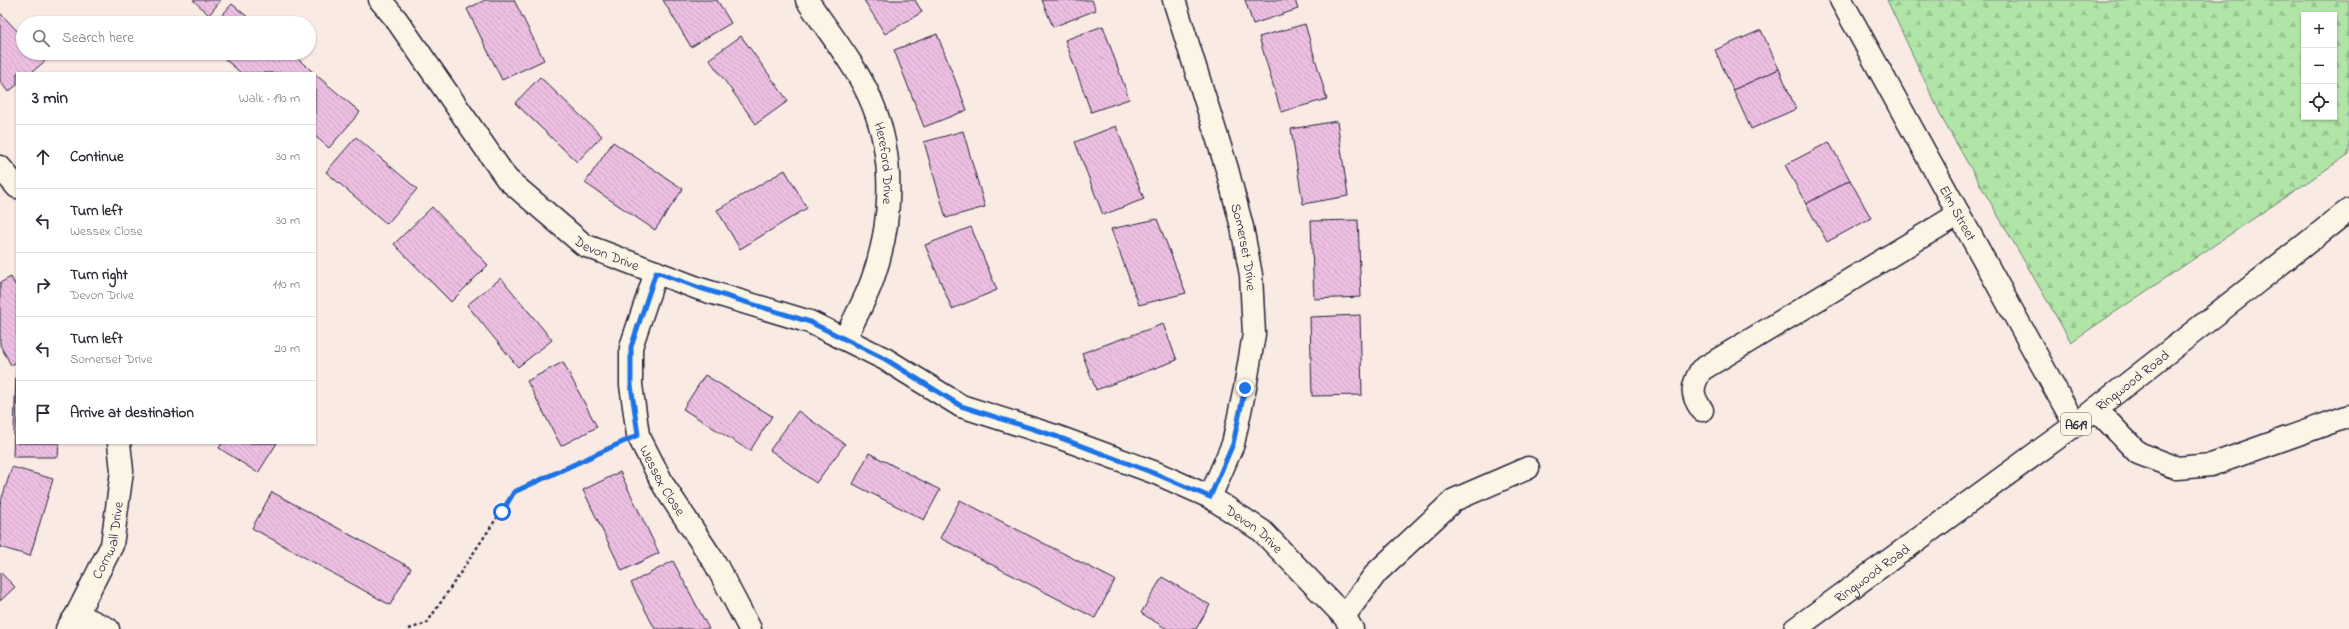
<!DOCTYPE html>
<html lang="en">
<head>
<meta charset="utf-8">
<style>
  :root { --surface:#fff; --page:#f7f7f7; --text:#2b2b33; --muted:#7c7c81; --line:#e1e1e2 }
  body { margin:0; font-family:"Indie Flower",sans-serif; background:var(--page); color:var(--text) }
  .controls { position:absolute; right:12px; top:12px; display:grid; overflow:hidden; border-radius:0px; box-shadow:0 1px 3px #0004 }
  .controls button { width:36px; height:36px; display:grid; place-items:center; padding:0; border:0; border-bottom:1px solid var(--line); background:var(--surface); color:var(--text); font:20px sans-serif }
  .stop { position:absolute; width:12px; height:12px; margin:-9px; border:3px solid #1a73e8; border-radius:50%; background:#fff }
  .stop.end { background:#1a73e8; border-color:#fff; box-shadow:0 1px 4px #0008 }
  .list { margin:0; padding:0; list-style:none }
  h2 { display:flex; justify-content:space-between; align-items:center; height:52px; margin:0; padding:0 16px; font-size:17px }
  h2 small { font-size:13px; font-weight:400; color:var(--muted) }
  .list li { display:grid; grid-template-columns:26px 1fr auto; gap:12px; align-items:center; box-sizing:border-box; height:64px; padding:0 16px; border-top:1px solid var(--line) }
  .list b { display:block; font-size:15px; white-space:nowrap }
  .list p { margin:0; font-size:13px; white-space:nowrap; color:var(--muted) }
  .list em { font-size:13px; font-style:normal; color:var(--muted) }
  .icon { flex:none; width:22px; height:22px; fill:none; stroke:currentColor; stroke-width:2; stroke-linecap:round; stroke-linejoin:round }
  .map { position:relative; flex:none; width:2349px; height:629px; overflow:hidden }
  .search { position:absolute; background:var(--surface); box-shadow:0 1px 3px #0004; left:16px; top:16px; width:300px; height:44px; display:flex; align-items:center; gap:10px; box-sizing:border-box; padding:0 14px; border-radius:22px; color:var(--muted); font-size:15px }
  .panel { position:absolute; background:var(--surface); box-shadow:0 1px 3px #0004; left:16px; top:72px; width:300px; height:372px; border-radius:0px }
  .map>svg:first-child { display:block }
  .forest { fill:url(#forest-firs); stroke:#6a8471; fill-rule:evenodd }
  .building { fill:url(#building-back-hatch); stroke:#22223b }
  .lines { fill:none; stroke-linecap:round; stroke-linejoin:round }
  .minor-casing { stroke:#22223b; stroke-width:25 }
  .highway-casing { stroke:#22223b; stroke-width:25 }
  .path { stroke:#22223b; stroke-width:2.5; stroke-dasharray:3 3; stroke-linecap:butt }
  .minor { stroke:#fcf5e5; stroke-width:22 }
  .highway { stroke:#fcf5e5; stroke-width:22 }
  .route { stroke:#1a73e8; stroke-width:5 }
  .labels { text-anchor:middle; stroke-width:4; stroke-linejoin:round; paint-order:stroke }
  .shield { fill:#fcf5e5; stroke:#63616e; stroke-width:1 }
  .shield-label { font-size:13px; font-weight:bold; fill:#22223b }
  .street-label { font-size:14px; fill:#22223b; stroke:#fcf5e5 }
</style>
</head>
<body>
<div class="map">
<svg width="2349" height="629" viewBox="0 0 2349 629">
  <defs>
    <pattern id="forest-firs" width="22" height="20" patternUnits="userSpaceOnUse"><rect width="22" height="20" fill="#b1e5a7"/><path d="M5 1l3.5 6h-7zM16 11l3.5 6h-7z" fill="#98c491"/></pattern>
    <pattern id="building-back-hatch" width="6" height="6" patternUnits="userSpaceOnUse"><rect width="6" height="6" fill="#edbfe2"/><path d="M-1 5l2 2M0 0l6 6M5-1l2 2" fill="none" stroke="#cba4c3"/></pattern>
  </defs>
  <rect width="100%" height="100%" fill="#f9eae4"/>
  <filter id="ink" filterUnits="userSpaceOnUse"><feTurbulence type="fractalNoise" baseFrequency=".025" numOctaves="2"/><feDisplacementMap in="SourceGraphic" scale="8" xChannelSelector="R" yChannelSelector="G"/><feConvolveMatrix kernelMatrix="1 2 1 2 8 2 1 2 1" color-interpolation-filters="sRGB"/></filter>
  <g filter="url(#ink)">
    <path class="forest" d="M1887 0H2349V154L2071 342 1944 122ZM2304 15H2334V117H2304Z"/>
    <g class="building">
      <path d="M193 0H221L209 15Z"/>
      <path d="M485 0H514L544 60 502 80 467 9Z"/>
      <path d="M663 0H717L731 23 691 47Z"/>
      <path d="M864 0H915L922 12 885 34Z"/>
      <path d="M1042 0H1092L1096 10 1053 27Z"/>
      <path d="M1245 0H1295L1298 9 1253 24Z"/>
      <path d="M232 4 255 23H215Z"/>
      <path d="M0 13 23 37V53H38L46 60 31 73H17V85L8 92 0 81Z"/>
      <path d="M1305 24 1327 99 1281 112 1259 37Z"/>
      <path d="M1103 26 1129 99 1091 112 1065 40Z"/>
      <path d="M1761 30 1779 69 1733 90 1715 50Z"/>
      <path d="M937 34 967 110 924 127 894 50Z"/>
      <path d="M741 36 788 101 756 124 709 59Z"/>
      <path d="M218 53H291L314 73H241Z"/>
      <path d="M1779 69 1796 109 1751 129 1733 90Z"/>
      <path d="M315 74 360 112 329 148 315 136Z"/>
      <path d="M540 77 602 136 577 162 515 103Z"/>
      <path d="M1337 121 1348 196 1303 204 1291 129Z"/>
      <path d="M1116 126 1144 199 1103 215 1075 142Z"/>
      <path d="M963 131 985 207 946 218 924 142Z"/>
      <path d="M356 137 417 189 387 224 326 172Z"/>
      <path d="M613 142 683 189 655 230 585 183Z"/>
      <path d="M1829 142 1850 180 1806 204 1785 165Z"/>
      <path d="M785 170 807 208 740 249 717 210Z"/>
      <path d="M1850 180 1871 218 1827 242 1806 204Z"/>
      <path d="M432 207 488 265 451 302 394 244Z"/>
      <path d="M1157 219 1186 293 1139 305 1111 229Z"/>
      <path d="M1358 220 1361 297 1314 299 1311 221Z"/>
      <path d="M971 227 997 290 952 309 925 245Z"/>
      <path d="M11 277 17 288V362L11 365 0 345V283Z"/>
      <path d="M501 278 552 340 518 367 467 305Z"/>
      <path d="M1360 315 1362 395 1312 396 1310 317Z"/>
      <path d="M1163 324 1177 360 1096 390 1082 353Z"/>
      <path d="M563 362 597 427 561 446 527 381Z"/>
      <path d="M16 375 17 443H59L58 457H13Z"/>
      <path d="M705 375 772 416 750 451 683 409Z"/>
      <path d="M798 411 845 444 816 483 770 450Z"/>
      <path d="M222 443H277L258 473 219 448Z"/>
      <path d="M869 453 940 490 924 520 853 484Z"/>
      <path d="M12 467 53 479 30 556 0 547V504Z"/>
      <path d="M620 472 659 553 622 571 583 490Z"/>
      <path d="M272 492 411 568 390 605 252 528Z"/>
      <path d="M960 500 1115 580 1095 618 940 538Z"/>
      <path d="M673 561 709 629H655L631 583Z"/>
      <path d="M0 572 15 587 0 601Z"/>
      <path d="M1162 577 1210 605 1196 629H1167L1141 613Z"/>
    </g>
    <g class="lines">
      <g class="minor-casing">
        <g id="minor">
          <path id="s1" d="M380 0 396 19 507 179 584 245 700 289 810 322 885 359 961 406 1058 437 1156 473 1210 497 1262 531 1344 616 1352 629"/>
          <path id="s2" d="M807 0C828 31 860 71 873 105 895 159 892 224 873 278 866 299 854 319 845 339"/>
          <path id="s3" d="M1174 0 1227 169 1242 227 1251 275 1254 334 1245 388 1233 444 1210 497"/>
          <path id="s4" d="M1841 0 2075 425"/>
          <path d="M0 167 17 187"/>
          <path id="s5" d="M656 272 631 347V385L638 435 664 486 715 563 750 629"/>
          <path d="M2096 409 2138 453 2177 468 2211 465 2349 416"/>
          <path d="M1702 410C1690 394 1692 386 1701 370L1959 214"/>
          <path d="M77 614 108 629"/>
          <path d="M1344 616 1377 572 1454 500 1528 468"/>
          <path id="s6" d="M67 629 77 614 112 545 122 471 119 443"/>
        </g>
      </g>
      <g class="highway-casing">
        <g id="highway">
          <path id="s7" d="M1795 629 2075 425 2349 210"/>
        </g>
      </g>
      <path class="path" d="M409 629 427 623 514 492 610 448"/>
      <use href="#minor" class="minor"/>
      <use href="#highway" class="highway"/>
    </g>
  </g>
  <g class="lines" filter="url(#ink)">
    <path class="route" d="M502 512 514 492 638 435 631 385V347L656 272 700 288 810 322 885 359 961 406 1058 437 1156 474 1210 497 1233 444 1245 388"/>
  </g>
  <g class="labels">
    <rect class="shield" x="2061" y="413" width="30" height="22" rx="3"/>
    <g class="shield-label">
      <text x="2076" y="429">A619</text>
    </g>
    <g class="street-label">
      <text dy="5" stroke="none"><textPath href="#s2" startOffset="184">Hereford Drive</textPath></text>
      <text dy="5" stroke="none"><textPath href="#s4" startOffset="243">Elm Street</textPath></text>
      <text dy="5" stroke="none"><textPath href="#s3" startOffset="257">Somerset Drive</textPath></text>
      <text dy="5" stroke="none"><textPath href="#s1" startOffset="345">Devon Drive</textPath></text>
      <text dy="5" stroke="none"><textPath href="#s7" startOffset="419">Ringwood Road</textPath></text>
      <text dy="5" stroke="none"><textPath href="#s5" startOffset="219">Wessex Close</textPath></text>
      <text dy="5" stroke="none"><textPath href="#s1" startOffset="1053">Devon Drive</textPath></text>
      <text dy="5" stroke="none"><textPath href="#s6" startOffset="99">Cornwall Drive</textPath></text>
      <text dy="5" stroke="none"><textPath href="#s7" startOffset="95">Ringwood Road</textPath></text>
    </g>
  </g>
</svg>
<div class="controls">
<button>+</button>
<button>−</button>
<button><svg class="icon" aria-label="locate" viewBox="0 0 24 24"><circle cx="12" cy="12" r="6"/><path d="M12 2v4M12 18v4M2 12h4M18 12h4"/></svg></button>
</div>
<div class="stop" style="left:502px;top:512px"></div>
<div class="stop end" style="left:1245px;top:388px"></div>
<div class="search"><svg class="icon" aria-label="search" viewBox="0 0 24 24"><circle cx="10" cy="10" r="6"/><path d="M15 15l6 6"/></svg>Search here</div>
<section class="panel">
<h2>3 min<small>Walk · 190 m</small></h2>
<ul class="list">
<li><svg class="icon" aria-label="ahead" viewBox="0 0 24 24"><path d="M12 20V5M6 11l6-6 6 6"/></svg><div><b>Continue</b></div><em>30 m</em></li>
<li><svg class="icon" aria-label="left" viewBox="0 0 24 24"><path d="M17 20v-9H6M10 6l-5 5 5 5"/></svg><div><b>Turn left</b><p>Wessex Close</p></div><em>30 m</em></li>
<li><svg class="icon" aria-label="right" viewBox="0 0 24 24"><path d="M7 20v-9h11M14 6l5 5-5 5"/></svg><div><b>Turn right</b><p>Devon Drive</p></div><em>110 m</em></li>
<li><svg class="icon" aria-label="left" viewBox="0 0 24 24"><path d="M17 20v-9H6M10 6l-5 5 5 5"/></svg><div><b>Turn left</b><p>Somerset Drive</p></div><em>20 m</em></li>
<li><svg class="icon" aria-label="arrive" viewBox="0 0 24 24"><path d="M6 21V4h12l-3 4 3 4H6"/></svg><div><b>Arrive at destination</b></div></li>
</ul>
</section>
</div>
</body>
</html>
